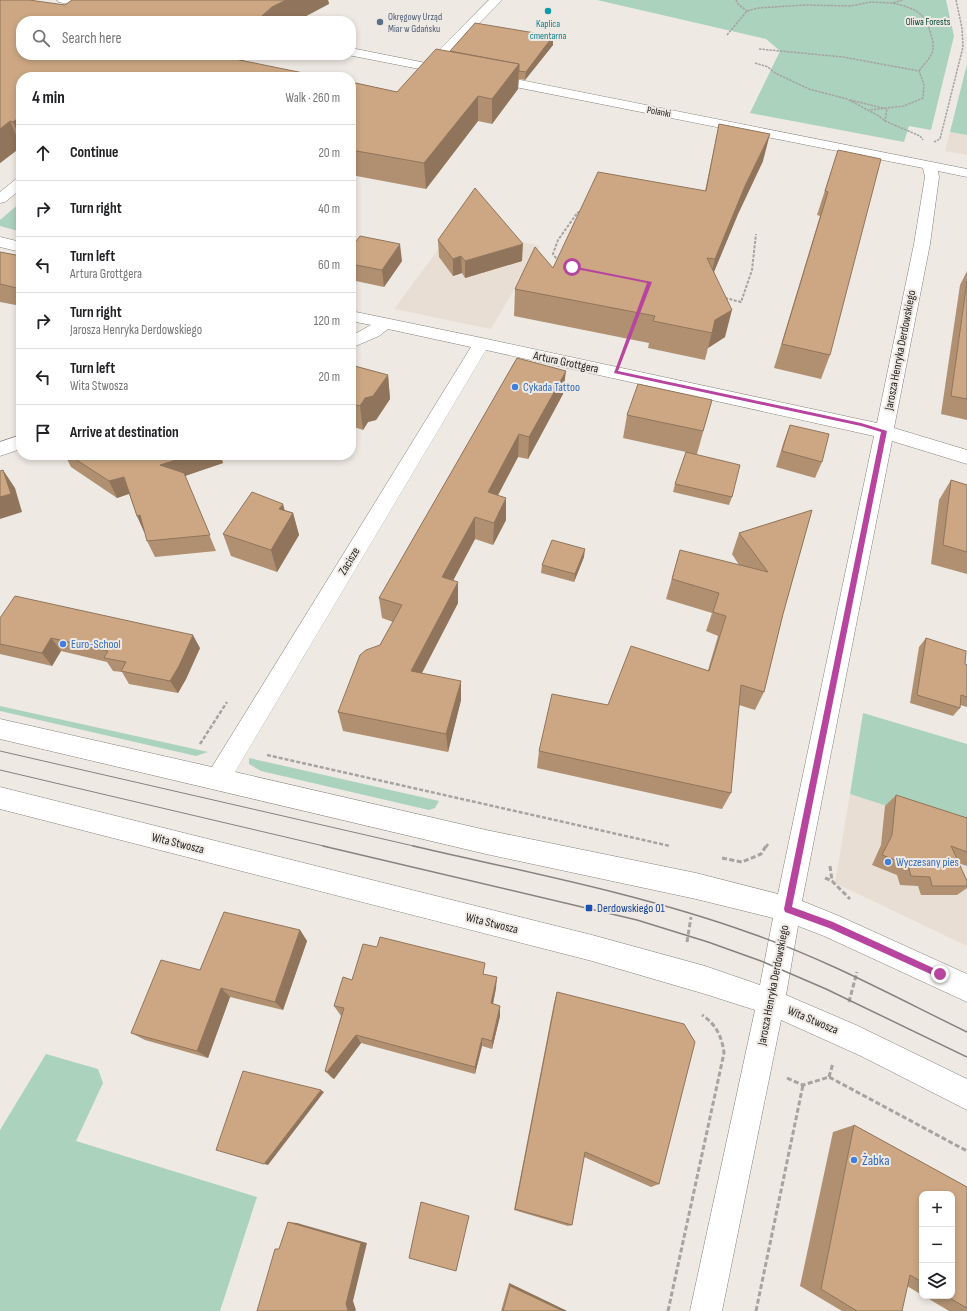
<!DOCTYPE html>
<html lang="en">
<head>
<meta charset="utf-8">
<style>
  :root { --surface:#fff; --page:#f2f2f2; --text:#202124; --muted:#757577; --line:#e0e0e0 }
  body { margin:0; font-family:"Sofia Sans Condensed",sans-serif; background:var(--page); color:var(--text) }
  .controls { position:absolute; right:12px; bottom:12px; display:grid; overflow:hidden; border-radius:8px; box-shadow:0 2px 6px #0003 }
  .controls button { width:36px; height:36px; display:grid; place-items:center; padding:0; border:0; border-bottom:1px solid var(--line); background:var(--surface); color:var(--text); font:20px sans-serif }
  .stop { position:absolute; width:12px; height:12px; margin:-9px; border:3px solid #b7459f; border-radius:50%; background:#fff }
  .stop.end { background:#b7459f; border-color:#fff; box-shadow:0 1px 4px #0008 }
  .list { margin:0; padding:0; list-style:none }
  h2 { display:flex; justify-content:space-between; align-items:center; height:52px; margin:0; padding:0 16px; font-size:17px }
  h2 small { font-size:13px; font-weight:400; color:var(--muted) }
  .list li { display:grid; grid-template-columns:26px 1fr auto; gap:12px; align-items:center; box-sizing:border-box; height:56px; padding:0 16px; border-top:1px solid var(--line) }
  .list b { display:block; font-size:15px; white-space:nowrap }
  .list p { margin:0; font-size:13px; white-space:nowrap; color:var(--muted) }
  .list em { font-size:13px; font-style:normal; color:var(--muted) }
  .icon { flex:none; width:22px; height:22px; fill:none; stroke:currentColor; stroke-width:2; stroke-linecap:round; stroke-linejoin:round }
  .map { position:relative; flex:none; width:967px; height:1311px; overflow:hidden }
  .search { position:absolute; background:var(--surface); box-shadow:0 2px 6px #0003; left:16px; top:16px; width:340px; height:44px; display:flex; align-items:center; gap:10px; box-sizing:border-box; padding:0 14px; border-radius:16px; color:var(--muted); font-size:15px }
  .panel { position:absolute; background:var(--surface); box-shadow:0 2px 6px #0003; left:16px; top:72px; width:340px; height:388px; border-radius:16px }
  .map>svg:first-child { display:block }
  .built { fill:#e9ded3 }
  .green { fill:#abd2bd }
  .lines { fill:none; stroke-linecap:round; stroke-linejoin:round }
  .minor-casing { stroke:#85807b; stroke-width:1 }
  .path-far3 { stroke:#a7a39f; stroke-width:1.5; stroke-dasharray:2.5 1; stroke-linecap:butt }
  .path-far2 { stroke:#a7a39f; stroke-width:2; stroke-dasharray:3 1.5; stroke-linecap:butt }
  .path-far1 { stroke:#a7a39f; stroke-width:2.5; stroke-dasharray:4 2; stroke-linecap:butt }
  .path { stroke:#a7a39f; stroke-width:3; stroke-dasharray:5 2.5; stroke-linecap:butt }
  .minor { fill:#fff; fill-rule:evenodd }
  .tram-far1 { stroke:#86827e; stroke-width:1 }
  .tram { stroke:#86827e; stroke-width:1.5 }
  .wall { fill:#b09071 }
  .shaded-wall { fill:#90755c }
  .building { fill:#cda783; stroke:#90755c }
  .route { fill:#b7459f }
  .culture-dot { fill:#0f9aa8; stroke:#efe9e4; stroke-width:1.5 }
  .service-dot { fill:#5c6f8a; stroke:#efe9e4; stroke-width:1.5 }
  .shop-dot { fill:#3f7fe0; stroke:#efe9e4; stroke-width:1.5 }
  .transit-dot { fill:#1a4fb4; stroke:#efe9e4; stroke-width:1.5 }
  .labels { text-anchor:middle; stroke-width:4; stroke-linejoin:round; paint-order:stroke }
  .far-service-label { font-size:10px; fill:#4e5e75; stroke:#efe9e4; text-anchor:start }
  .far-park-label { font-size:10px; fill:#00472f; stroke:#efe9e4 }
  .far-culture-label { font-size:10px; fill:#0d838f; stroke:#efe9e4 }
  .far-street-label { font-size:10px; fill:#262422; stroke:#efe9e4 }
  .street-label { font-size:12px; fill:#262422; stroke:#efe9e4 }
  .shop-label { font-size:12px; fill:#366cbe; stroke:#efe9e4; text-anchor:start }
  .transit-label { font-size:12px; fill:#164399; stroke:#efe9e4; text-anchor:start }
  .near-shop-label { font-size:14px; fill:#366cbe; stroke:#efe9e4; text-anchor:start }
</style>
</head>
<body>
<div class="map">
<svg width="967" height="1311" viewBox="0 0 967 1311">
  <rect width="100%" height="100%" fill="#efe9e4"/>
  <g class="built">
    <path d="M950 132 967 135V155L945 151Z"/>
    <path d="M455 227 540 246 491 329 394 309Z"/>
    <path d="M850 794 967 832V946L835 883Z"/>
  </g>
  <g class="green">
    <path d="M597 0H946L954 36 931 130 909 126 904 142 750 113 780 51 766 39Z"/>
    <path d="M967 64V135L950 132Z"/>
    <path d="M21 202V228L18 231 0 226V220Z"/>
    <path d="M0 706 208 752 196 756 0 711Z"/>
    <path d="M863 713 967 744V832L850 794Z"/>
    <path d="M249 758 439 801 435 808 429 810 261 771 249 764Z"/>
    <path d="M46 1054 98 1069 103 1083 76 1141 257 1197 220 1311H0V1130Z"/>
  </g>
  <g class="lines">
    <g class="minor-casing">
      <g id="minor">
        <path d="M57 0H84L103 4 105 6 103 8 99 9 63 3 59 2Z"/>
        <path d="M489 0H502L438 65 454 68 456 71 454 74 450 75 348 55H351V48L426 63Z"/>
        <path d="M490 74 967 169V177L938 171 939 177 930 244 894 428 967 450V464L892 441 802 901 839 916 967 974V1002L824 936 798 926 786 995 856 1025 967 1079V1110L861 1056 781 1020 722 1311H690L755 1010 705 994 592 961 0 809V787L592 935 705 966 760 985 773 918 696 899 486 854 0 739V719L212 767 471 347 388 329 379 336 351 348V336L371 325 351 321V311L482 338 877 423 914 244 925 177 923 168 485 81 484 78 485 75ZM486 350 874 436 778 894 696 873 486 830 235 772Z"/>
        <path d="M21 178V189L5 202 0 203V192L16 179Z"/>
        <path d="M0 237 21 242V252L0 247Z"/>
        <path d="M21 435V449L0 456V442Z"/>
      </g>
    </g>
    <g class="path-far3">
      <path d="M736 0 738 4 747 11"/>
      <path d="M893 3C915 9 925 11 931 35 933 40 934 47 932 53 929 60 923 65 919 71"/>
      <path d="M727 35 747 11 758 8 805 5 851 6 871 2 892 3 903 0"/>
      <path d="M759 49 843 57 919 71 924 84 923 98 904 106 869 110"/>
      <path d="M307 55 330 59"/>
      <path d="M755 63 768 67 775 73 809 89 847 99 879 116 885 121 920 136 923 140"/>
      <path d="M850 100 887 109 885 121"/>
      <path d="M934 142 940 139 963 47 962 28 956 0"/>
      <path d="M577 213 583 210"/>
    </g>
    <g class="path-far2">
      <path d="M559 262 553 254 558 240 578 212"/>
      <path d="M725 298 741 302 752 270 756 234"/>
      <path d="M624 349 629 336"/>
    </g>
    <g class="path-far1">
      <path d="M200 744 227 702"/>
      <path d="M267 755 670 846"/>
      <path d="M766 847 768 844"/>
    </g>
    <g class="path">
      <path d="M722 858 742 862 761 854 766 846"/>
      <path d="M830 866 832 881"/>
      <path d="M825 878 832 881 850 899"/>
      <path d="M687 942 691 917"/>
      <path d="M849 1002 857 972"/>
      <path d="M829 1077 833 1063"/>
      <path d="M787 1078 803 1085 829 1077 967 1151"/>
      <path d="M668 1311 724 1053C722 1037 716 1024 702 1015"/>
      <path d="M756 1311 803 1085"/>
    </g>
    <use href="#minor" class="minor"/>
    <g class="tram-far1">
      <path d="M0 751 418 847"/>
      <path d="M0 770 328 847"/>
    </g>
    <g class="tram">
      <path d="M323 846 637 920 708 942 761 961 826 989 967 1057"/>
      <path d="M413 846C526 872 641 894 750 933 826 959 895 997 967 1032"/>
    </g>
  </g>
  <g class="wall">
    <path d="M0 0 65 5 72 0H328L329 4 21 21 250 55 243 61 21 77V147L0 163Z"/>
    <path d="M553 45 525 80 519 79 518 89 492 124 478 121 426 189 351 175V82L397 92 450 51Z"/>
    <path d="M719 124 763 161 738 214 714 272 725 337 708 348 705 360 648 348 649 343 514 316 515 289 553 268 705 191Z"/>
    <path d="M838 150 830 355 821 379 774 368 820 216 817 215Z"/>
    <path d="M438 240 522 261 465 278 462 273 453 276 439 257Z"/>
    <path d="M351 248 402 261 384 287 351 280Z"/>
    <path d="M0 252 21 256V306L0 302Z"/>
    <path d="M967 271V420L941 414 960 285Z"/>
    <path d="M517 358 563 394 528 459 518 457 498 495 506 520 493 545 475 539 453 580 458 603 422 673 461 700 448 752 343 731 338 712 380 645 393 622 382 618 379 598Z"/>
    <path d="M351 365 388 375 390 399 376 420 368 422 363 430 351 426Z"/>
    <path d="M712 400 697 454 732 497 729 505 673 492 675 484 686 452 623 438 627 415Z"/>
    <path d="M790 425 822 462 815 478 776 467 784 441Z"/>
    <path d="M65 455H228L221 457 223 463 185 476 216 551 155 557 147 541 145 532 137 516 129 494 117 498 71 467Z"/>
    <path d="M951 480 967 485V574L931 564 939 500Z"/>
    <path d="M285 510 293 513 299 535 277 572 231 556 223 534Z"/>
    <path d="M812 510 783 614 764 692 755 710 739 705 731 793 722 809 537 768 539 751 608 705 708 670 718 636 706 631 712 613 666 599 680 550 739 565 732 554 739 533Z"/>
    <path d="M584 557 574 582 541 573 542 565Z"/>
    <path d="M0 618 200 648 186 679 178 693 129 684 122 672 113 671 107 662 61 651 52 666 0 654Z"/>
    <path d="M926 638 965 664 967 665V707L960 705V708L953 716 910 703 919 647Z"/>
    <path d="M896 795 967 818V866L958 863 967 881V888L957 895H921L918 886 900 885 897 875 872 865 881 845 885 806Z"/>
    <path d="M300 930 307 941 283 1010 230 997 208 1058 145 1040 131 1033 200 970Z"/>
    <path d="M484 974 496 988 493 1004 500 1006V1016L492 1049 482 1046 475 1074 361 1043 334 1079 332 1078 325 1071 341 1016 334 1006 352 980Z"/>
    <path d="M557 992 659 1184 651 1187 584 1157 572 1225 568 1226 514 1210 554 1003Z"/>
    <path d="M854 1125 967 1187V1311H949L924 1296H952L922 1194V1295L907 1286 902 1311H842L800 1286 833 1132Z"/>
    <path d="M509 1283 567 1311H501Z"/>
  </g>
  <g class="shaded-wall">
    <path d="M286 0H328L329 4 297 21H256L272 7Z"/>
    <path d="M553 36V45L525 80 526 72Z"/>
    <path d="M216 55H250L225 77Z"/>
    <path d="M519 64 518 89 492 124V99Z"/>
    <path d="M478 96V121L426 189 424 163Z"/>
    <path d="M21 116V141L13 122Z"/>
    <path d="M10 121 21 147 0 163V129Z"/>
    <path d="M770 134 763 161 738 214 708 286 715 259 745 186Z"/>
    <path d="M400 244 402 261 384 287 382 270Z"/>
    <path d="M523 244 522 261 465 278V261Z"/>
    <path d="M461 256 462 273 453 276V259Z"/>
    <path d="M732 310 725 337 708 348 705 360 715 320Z"/>
    <path d="M566 371 563 394 528 459 529 437Z"/>
    <path d="M388 375 390 399 376 420 368 422 363 430 360 406 365 398Z"/>
    <path d="M519 434 518 457 488 514V492Z"/>
    <path d="M191 455H228L221 457 223 463 167 482 160 465Z"/>
    <path d="M3 470 15 488 22 512 0 519V497Z"/>
    <path d="M124 477 131 493 117 498 109 481Z"/>
    <path d="M506 498V520L493 545 494 523Z"/>
    <path d="M283 504 288 522 293 513 299 535 277 572 271 550 279 509Z"/>
    <path d="M140 515 148 531 144 532 137 516Z"/>
    <path d="M475 517V539L444 598 442 577Z"/>
    <path d="M585 549 584 557 574 582 575 574Z"/>
    <path d="M458 582V603L413 690 411 671Z"/>
    <path d="M193 635 200 648 186 679 178 693 170 681Z"/>
    <path d="M51 638 61 651 52 666 42 653Z"/>
    <path d="M461 681V700L448 752 446 734Z"/>
    <path d="M300 930 307 941 283 1010 275 1002Z"/>
    <path d="M497 977 496 988 491 1013V1003Z"/>
    <path d="M221 988 230 997 208 1058 197 1051Z"/>
    <path d="M500 1006V1016L492 1049V1041Z"/>
    <path d="M356 1035 361 1043 334 1079 327 1072Z"/>
    <path d="M482 1038V1046L475 1074V1067Z"/>
    <path d="M321 1090 324 1092 268 1165 264 1164Z"/>
    <path d="M288 1222 297 1223 367 1243 353 1301 356 1310 355 1311H348L346 1304Z"/>
    <path d="M509 1283 567 1311H563L510 1286Z"/>
  </g>
  <g class="building">
    <path d="M0 0H29L65 5 72 0H286L272 7 256 21H21V55H216H215L323 77H21V116L13 122 10 121 0 129Z"/>
    <path d="M475 23 553 36 526 72 519 71V64L450 51Z"/>
    <path d="M436 49 519 64 492 99 478 96 424 163 351 150V82L397 92Z"/>
    <path d="M719 124 770 134 745 186 715 259 707 258 732 310 715 320 712 333 653 321 655 316 515 289 535 247 553 268 598 172 706 191Z"/>
    <path d="M838 150 881 159 830 355 782 344 828 192 825 191Z"/>
    <path d="M475 188 523 244 465 261 461 256 453 259 438 240Z"/>
    <path d="M360 236 400 244 382 270 351 264V248Z"/>
    <path d="M0 252 21 256V289L0 284Z"/>
    <path d="M967 281V399L951 396Z"/>
    <path d="M517 358 566 371 529 437 519 434 488 492 506 498 494 523 475 517 442 577 458 582 411 671 461 681 446 734 338 712 360 655 366 650 380 645 402 605 379 598Z"/>
    <path d="M351 365 388 375 373 396 365 398 360 406 351 404Z"/>
    <path d="M638 384 712 400 703 431 627 415Z"/>
    <path d="M790 425 829 434 822 462 782 451Z"/>
    <path d="M686 452 740 465 732 497 675 484Z"/>
    <path d="M69 455H191L160 465 184 473 210 535 147 541 140 515 137 516 124 477 109 481Z"/>
    <path d="M3 470 11 494 0 497V471Z"/>
    <path d="M951 480 967 485V552L943 545Z"/>
    <path d="M252 492 283 504 279 509 293 513 271 550 223 534Z"/>
    <path d="M812 510 783 614 764 692 741 685 731 793 539 751 552 694 608 705 631 646 709 671 726 616 713 612 719 593 672 579 680 550 768 572 739 533Z"/>
    <path d="M552 540 585 549 575 574 542 565Z"/>
    <path d="M15 596 193 635 179 666 170 681 121 671 126 662 104 658 108 651 51 638 42 653 0 644V618Z"/>
    <path d="M926 638 966 651 965 664 967 665V697L961 695 960 708 917 695Z"/>
    <path d="M896 795 967 818V852L951 846 967 881V886H932L930 877 911 876 908 865 882 855 892 835Z"/>
    <path d="M224 912 300 930 275 1002 221 988 197 1051 131 1033 161 960 200 970Z"/>
    <path d="M380 937 485 963 483 974 497 977 491 1003 500 1006 492 1041 482 1038 475 1067 356 1035 327 1072 325 1071 344 1008 334 1006 343 977 352 980 363 944 377 947Z"/>
    <path d="M557 992 684 1024 695 1042 659 1184 585 1152 572 1225 515 1209Z"/>
    <path d="M243 1071 321 1090 264 1164 216 1150Z"/>
    <path d="M854 1125 967 1187V1308L946 1296H952V1194H922V1282L910 1275 902 1311H857L821 1289Z"/>
    <path d="M421 1202 469 1216 456 1271 409 1258Z"/>
    <path d="M288 1222 361 1243 346 1304 348 1311H257L275 1249H279Z"/>
    <path d="M510 1286 563 1311H503Z"/>
  </g>
  <path class="route" d="M572 266 652 282 618 371 861 423 887 431 792 907 833 922 942 972V977H937L829 928 785 912 784 909 881 432 861 426 614 373 647 283 571 268Z"/>
  <circle class="culture-dot" cx="548" cy="11" r="4"/>
  <circle class="service-dot" cx="380" cy="22" r="4"/>
  <g class="shop-dot">
    <circle cx="515" cy="387" r="4"/>
    <circle cx="63" cy="644" r="4"/>
    <circle cx="888" cy="862" r="4"/>
    <circle cx="854" cy="1160" r="4"/>
  </g>
  <rect class="transit-dot" x="585" y="904" width="8" height="8" rx="2"/>
  <g class="labels">
    <g class="far-service-label">
      <text x="388" y="20">Okręgowy Urząd<tspan x="388" dy="12">Miar w Gdańsku</tspan></text>
    </g>
    <g class="far-park-label">
      <text x="928" y="25">Oliwa Forests</text>
    </g>
    <g class="far-culture-label">
      <text x="548" y="27">Kaplica<tspan x="548" dy="12">cmentarna</tspan></text>
    </g>
    <g class="far-street-label">
      <text transform="translate(659 111) rotate(11)" y="4">Polanki</text>
    </g>
    <g class="street-label">
      <text transform="translate(900 350) rotate(-79)" y="4">Jarosza Henryka Derdowskiego</text>
      <text transform="translate(566 362) rotate(12)" y="4">Artura Grottgera</text>
      <text transform="translate(349 561) rotate(-59)" y="4">Zacisze</text>
      <text transform="translate(178 843) rotate(14)" y="4">Wita Stwosza</text>
      <text transform="translate(492 923) rotate(14)" y="4">Wita Stwosza</text>
      <text transform="translate(773 985) rotate(-79)" y="4">Jarosza Henryka Derdowskiego</text>
      <text transform="translate(813 1020) rotate(23)" y="4">Wita Stwosza</text>
    </g>
    <g class="shop-label">
      <text x="523" y="391">Cykada Tattoo</text>
      <text x="71" y="648">Euro-School</text>
      <text x="896" y="866">Wyczesany pies</text>
    </g>
    <g class="transit-label">
      <text x="597" y="912">Derdowskiego 01</text>
    </g>
    <g class="near-shop-label">
      <text x="862" y="1165">Żabka</text>
    </g>
  </g>
</svg>
<div class="controls">
<button>+</button>
<button>−</button>
<button><svg class="icon" aria-label="layers" viewBox="0 0 24 24"><path d="M12 4l9 5-9 5-9-5zM3 14l9 5 9-5"/></svg></button>
</div>
<div class="stop" style="left:572px;top:267px"></div>
<div class="stop end" style="left:940px;top:974px"></div>
<div class="search"><svg class="icon" aria-label="search" viewBox="0 0 24 24"><circle cx="10" cy="10" r="6"/><path d="M15 15l6 6"/></svg>Search here</div>
<section class="panel">
<h2>4 min<small>Walk · 260 m</small></h2>
<ul class="list">
<li><svg class="icon" aria-label="ahead" viewBox="0 0 24 24"><path d="M12 20V5M6 11l6-6 6 6"/></svg><div><b>Continue</b></div><em>20 m</em></li>
<li><svg class="icon" aria-label="right" viewBox="0 0 24 24"><path d="M7 20v-9h11M14 6l5 5-5 5"/></svg><div><b>Turn right</b></div><em>40 m</em></li>
<li><svg class="icon" aria-label="left" viewBox="0 0 24 24"><path d="M17 20v-9H6M10 6l-5 5 5 5"/></svg><div><b>Turn left</b><p>Artura Grottgera</p></div><em>60 m</em></li>
<li><svg class="icon" aria-label="right" viewBox="0 0 24 24"><path d="M7 20v-9h11M14 6l5 5-5 5"/></svg><div><b>Turn right</b><p>Jarosza Henryka Derdowskiego</p></div><em>120 m</em></li>
<li><svg class="icon" aria-label="left" viewBox="0 0 24 24"><path d="M17 20v-9H6M10 6l-5 5 5 5"/></svg><div><b>Turn left</b><p>Wita Stwosza</p></div><em>20 m</em></li>
<li><svg class="icon" aria-label="arrive" viewBox="0 0 24 24"><path d="M6 21V4h12l-3 4 3 4H6"/></svg><div><b>Arrive at destination</b></div></li>
</ul>
</section>
</div>
</body>
</html>
